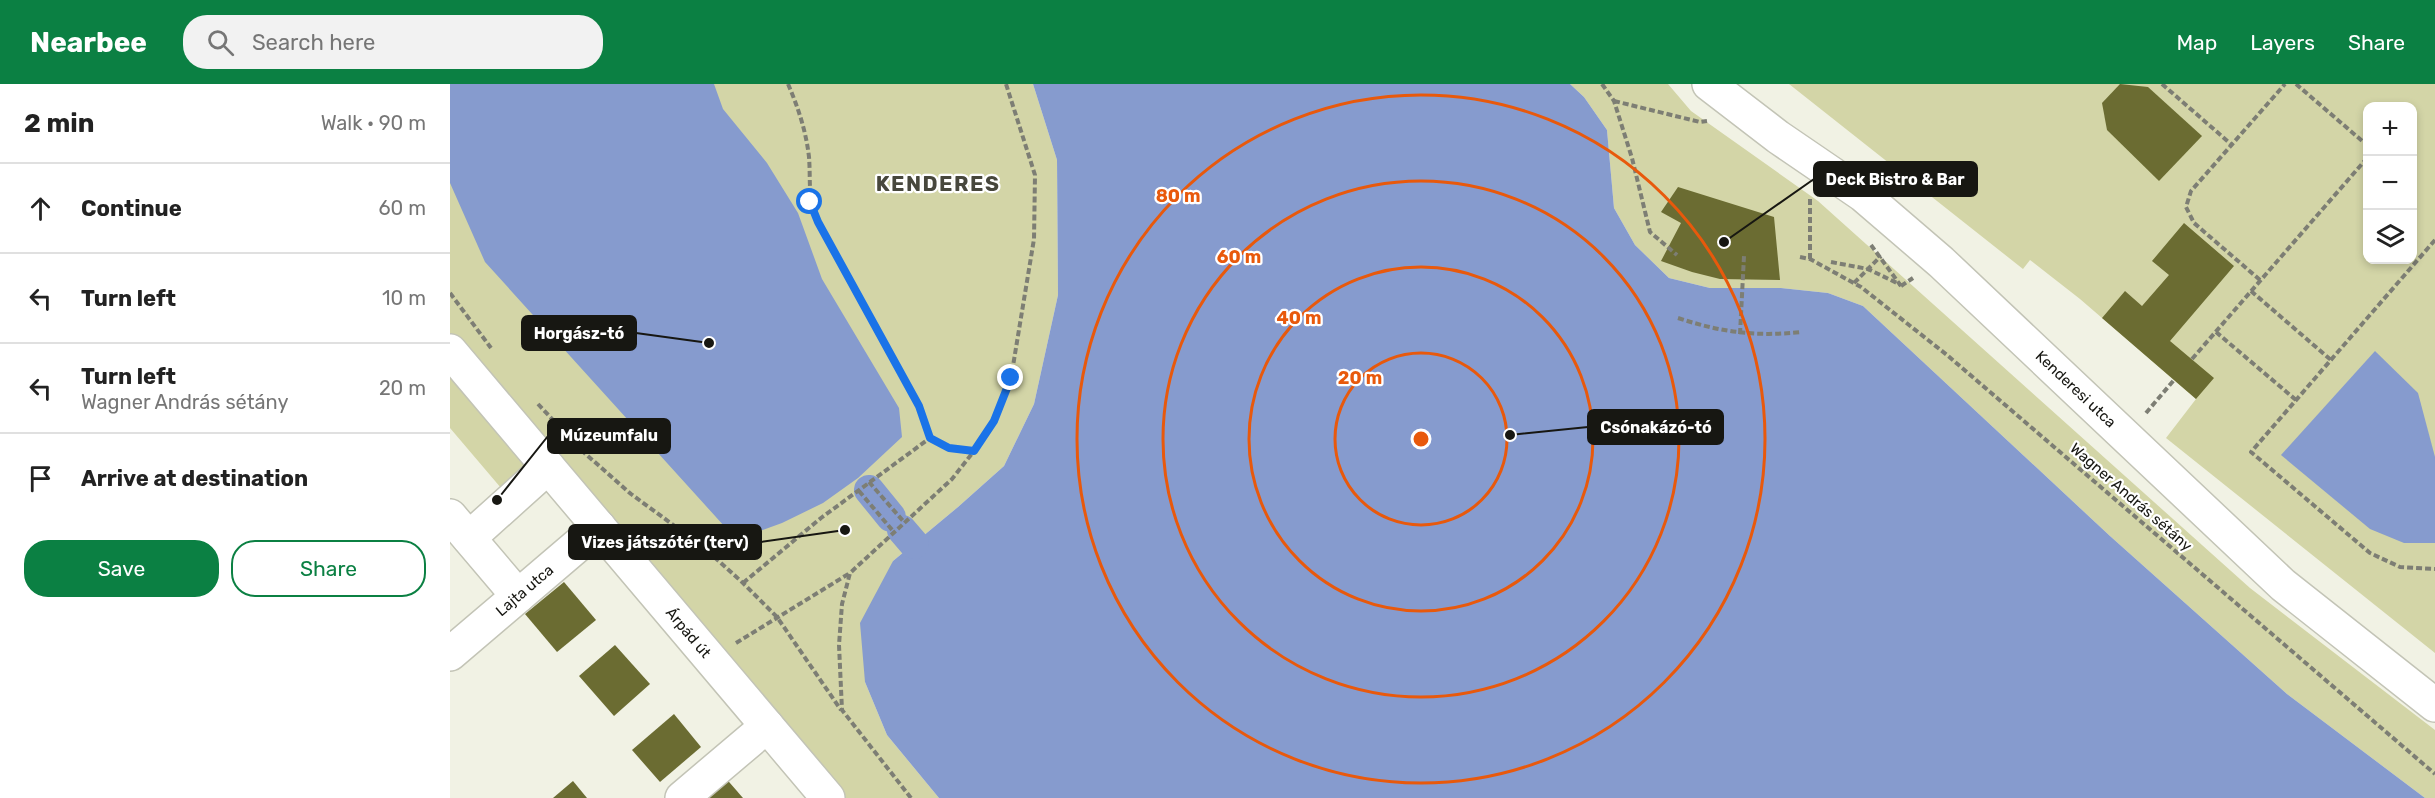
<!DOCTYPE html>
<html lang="en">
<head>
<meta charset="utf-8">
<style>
  :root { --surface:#fff; --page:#f2f2f2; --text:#222; --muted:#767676; --line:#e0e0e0; --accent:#0b8043 }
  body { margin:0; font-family:Rubik,sans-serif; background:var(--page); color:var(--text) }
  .controls { position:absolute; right:18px; top:18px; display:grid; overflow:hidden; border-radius:12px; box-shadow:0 3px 9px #0003 }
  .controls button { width:54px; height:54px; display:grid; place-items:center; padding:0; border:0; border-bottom:2px solid var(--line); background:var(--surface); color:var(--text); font:30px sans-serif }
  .stop { position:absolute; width:18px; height:18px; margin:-14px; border:4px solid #1a73e8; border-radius:50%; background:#fff }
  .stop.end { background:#1a73e8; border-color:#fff; box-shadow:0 2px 6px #0008 }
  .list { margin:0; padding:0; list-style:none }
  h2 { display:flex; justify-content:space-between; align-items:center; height:78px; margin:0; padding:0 24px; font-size:26px }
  h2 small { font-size:20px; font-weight:400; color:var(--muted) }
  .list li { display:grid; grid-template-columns:39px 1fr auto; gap:18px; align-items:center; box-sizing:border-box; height:90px; padding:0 24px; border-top:2px solid var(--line) }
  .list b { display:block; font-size:22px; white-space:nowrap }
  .list p { margin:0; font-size:20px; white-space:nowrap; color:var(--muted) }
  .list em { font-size:20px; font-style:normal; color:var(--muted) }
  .actions { display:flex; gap:12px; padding:18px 24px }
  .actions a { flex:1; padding:14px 0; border:2px solid var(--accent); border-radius:24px; text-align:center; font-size:21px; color:var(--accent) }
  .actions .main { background:var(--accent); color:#fff }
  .icon { flex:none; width:33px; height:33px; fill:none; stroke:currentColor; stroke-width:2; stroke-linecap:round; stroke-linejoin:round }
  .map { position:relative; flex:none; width:1985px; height:714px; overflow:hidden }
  header { display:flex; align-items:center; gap:36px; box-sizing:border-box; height:84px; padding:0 30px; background:var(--accent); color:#fff }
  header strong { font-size:28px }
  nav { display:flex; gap:33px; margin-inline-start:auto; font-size:21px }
  .search { width:420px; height:54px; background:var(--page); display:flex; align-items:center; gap:15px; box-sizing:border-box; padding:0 21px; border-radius:24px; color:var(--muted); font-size:22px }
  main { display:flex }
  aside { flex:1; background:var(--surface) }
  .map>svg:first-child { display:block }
  .green { fill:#d3d5a7; fill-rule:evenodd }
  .water { fill:#869bce }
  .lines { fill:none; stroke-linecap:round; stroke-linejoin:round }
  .canal { stroke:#869bce; stroke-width:30 }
  .building { fill:#6b6c32 }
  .minor-casing { stroke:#c3c4b6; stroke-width:36 }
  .path { stroke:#7d7e74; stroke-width:4; stroke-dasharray:6 3; stroke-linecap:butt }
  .minor { stroke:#fff; stroke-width:33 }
  .route { stroke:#1a73e8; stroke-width:8 }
  .ring { fill:none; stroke:#e8590c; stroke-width:3 }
  .labels { text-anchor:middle; stroke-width:4.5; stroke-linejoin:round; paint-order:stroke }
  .street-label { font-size:15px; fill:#171712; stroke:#fff }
  .district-label { font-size:21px; font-weight:bold; letter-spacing:1.5px; fill:#47473c; stroke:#fff }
  .centre { fill:#e8590c; stroke:#fff; stroke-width:3 }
  .ring-label { font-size:18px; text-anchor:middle; font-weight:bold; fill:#e8590c; stroke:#fff; stroke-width:4.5; stroke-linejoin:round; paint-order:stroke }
  .leader { fill:none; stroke:#171712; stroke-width:2 }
  .callout-dot { fill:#171712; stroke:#fff; stroke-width:2 }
  .callout { fill:#171712; stroke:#171712; stroke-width:2 }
  .callout-label { font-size:16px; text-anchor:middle; font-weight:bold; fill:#fff }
</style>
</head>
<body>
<header>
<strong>Nearbee</strong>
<div class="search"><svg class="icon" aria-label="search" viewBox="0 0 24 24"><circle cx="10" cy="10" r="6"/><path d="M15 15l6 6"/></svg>Search here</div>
<nav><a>Map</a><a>Layers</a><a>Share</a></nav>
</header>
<main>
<aside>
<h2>2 min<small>Walk · 90 m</small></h2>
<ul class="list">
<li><svg class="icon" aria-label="ahead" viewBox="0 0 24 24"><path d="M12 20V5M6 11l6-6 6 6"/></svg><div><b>Continue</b></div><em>60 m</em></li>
<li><svg class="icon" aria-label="left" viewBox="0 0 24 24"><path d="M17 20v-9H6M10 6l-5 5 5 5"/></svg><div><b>Turn left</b></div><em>10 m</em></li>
<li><svg class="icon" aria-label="left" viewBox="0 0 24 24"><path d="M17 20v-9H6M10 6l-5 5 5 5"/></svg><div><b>Turn left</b><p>Wagner András sétány</p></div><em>20 m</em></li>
<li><svg class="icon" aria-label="arrive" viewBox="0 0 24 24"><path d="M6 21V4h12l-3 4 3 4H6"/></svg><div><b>Arrive at destination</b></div></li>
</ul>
<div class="actions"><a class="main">Save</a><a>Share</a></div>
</aside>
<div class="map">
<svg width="1985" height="714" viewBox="0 0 1985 714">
  <rect width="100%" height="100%" fill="#f1f2e4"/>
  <g class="green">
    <path d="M0 0H583L607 76 608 211 584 320 554 382 508 423 443 477 415 598 437 651 489 714H390L95 366 51 404 0 344Z"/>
    <path d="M1120 0H1218L1241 27 1368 117 1800 504 1985 646V714H1975L1837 610 1660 452 1413 222 1378 209 1331 204H1260L1219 194 1185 161 1164 124 1157 46 1134 13Z"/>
    <path d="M1339 0H1985V569L1716 354 1746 315 1630 215 1580 176 1573 185ZM1918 22H1962V176H1918Z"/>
  </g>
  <g class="water">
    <path d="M0 0H264L273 25 317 79 348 129 372 195 449 324 452 353 408 394 373 419 332 439 302 450 275 443 35 178 0 99Z"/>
    <path d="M583 0H1120L1134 13 1157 46 1164 124 1185 161 1219 194 1260 204H1331L1378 209 1413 222 1660 452 1837 610 1975 714H489L437 651 415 598 410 539 443 477 508 423 554 382 584 320 608 211 607 76Z"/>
    <path d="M1925 267 1968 309 1985 373V459H1954L1920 445 1831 371Z"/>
  </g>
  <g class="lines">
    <g class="canal">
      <path d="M419 406 441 433"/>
      <path d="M452 446 464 460"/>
    </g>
  </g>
  <g class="building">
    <path d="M1670 0 1698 3 1752 52 1709 97 1657 46 1652 19Z"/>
    <path d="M1228 103 1324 133 1330 196 1270 195 1242 188 1211 177 1231 139 1211 128Z"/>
    <path d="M1734 139 1784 182 1720 257 1764 294 1746 315 1652 234 1675 207 1692 222 1719 191 1702 177Z"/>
    <path d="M114 498 146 536 107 568 75 530Z"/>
    <path d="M165 561 200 600 164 632 129 592Z"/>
    <path d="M224 630 251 663 210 698 182 666Z"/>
    <path d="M273 691 293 714H246Z"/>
    <path d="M123 697 137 714H103Z"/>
  </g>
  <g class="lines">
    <g class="minor-casing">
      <g id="minor">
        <path id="s1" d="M1259 0 1328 53 1413 111 1491 178 1833 501 1985 621"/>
        <path id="s2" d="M0 267 378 714"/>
        <path d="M0 432 68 512"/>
        <path d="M19 454 98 383"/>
        <path id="s3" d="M0 570 149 443"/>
        <path d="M232 714 317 642"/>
      </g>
    </g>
    <g class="path">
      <path d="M338 0C348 23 356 47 359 73 361 100 357 111 368 138L469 322 480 354 499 364 524 367"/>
      <path d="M1152 0 1164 17 1182 74 1200 148 1227 171"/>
      <path d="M1712 0 1782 61"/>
      <path d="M1846 0 1918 62"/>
      <path d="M1164 17 1250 38 1257 37"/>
      <path d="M1985 156 1801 368 1920 469 1950 483 1985 485"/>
      <path d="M1421 161 1451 202"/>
      <path d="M1350 173 1360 175 1411 203 1497 271 1985 690"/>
      <path d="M1360 175V113"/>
      <path d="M1381 178 1418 185 1451 201"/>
      <path d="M1810 196 1744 139 1736 123 1741 107 1835 0"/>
      <path d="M1404 199 1431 172"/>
      <path d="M1451 202 1463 194"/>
      <path d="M1801 207 1881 276"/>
      <path d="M0 209 41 264"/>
      <path d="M1228 234C1270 248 1307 253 1351 248"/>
      <path d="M1766 248 1846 316"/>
      <path d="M1290 250 1294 172"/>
      <path d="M1742 275 1918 73"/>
      <path d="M88 320 130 365 181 410 252 462 293 499 327 533 391 626"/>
      <path d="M1696 329 1724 296"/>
      <path d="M419 398 454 438"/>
      <path d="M409 407 443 447"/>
      <path d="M194 450 248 461"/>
      <path d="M293 499 371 434 480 354"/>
      <path d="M286 559 400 489"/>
      <path d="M461 714 392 626 389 561 392 520 400 489 502 395 524 367 544 337 561 294 584 155 585 91 556 0"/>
    </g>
    <use href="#minor" class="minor"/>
  </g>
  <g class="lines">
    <path class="route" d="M360 118 368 138 469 322 480 354 499 364 524 367 544 337 561 294"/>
  </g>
  <g class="ring">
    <circle cx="971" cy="355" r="86"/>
    <circle cx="971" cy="355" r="172"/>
    <circle cx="971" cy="355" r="258"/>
    <circle cx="971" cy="355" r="344"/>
  </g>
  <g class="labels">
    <g class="street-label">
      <text dy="5" stroke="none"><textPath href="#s1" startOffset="478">Kenderesi utca</textPath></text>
      <text transform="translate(1681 413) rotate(41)" y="5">Wagner András sétány</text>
      <text dy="5" stroke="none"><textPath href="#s3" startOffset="98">Lajta utca</textPath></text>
      <text dy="5" stroke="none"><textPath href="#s2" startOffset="369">Árpád út</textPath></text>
    </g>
    <g class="district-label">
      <text x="488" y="107">KENDERES</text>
    </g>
  </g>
  <circle cx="971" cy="355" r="9" class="centre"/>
  <g class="ring-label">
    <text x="728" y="118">80 m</text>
    <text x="789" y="179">60 m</text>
    <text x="849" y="240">40 m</text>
    <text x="910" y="300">20 m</text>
  </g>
  <path class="leader" d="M1274 158L1364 95M259 259L186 249M1060 351L1138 343M47 416L98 352M395 446L311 458"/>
  <g class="callout-dot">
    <circle cx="1274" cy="158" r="6"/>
    <circle cx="259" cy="259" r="6"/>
    <circle cx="1060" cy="351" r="6"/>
    <circle cx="47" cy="416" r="6"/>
    <circle cx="395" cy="446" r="6"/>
  </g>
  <g class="callout">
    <rect x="1364" y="78" width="163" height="34" rx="6"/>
    <rect x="72" y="232" width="114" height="34" rx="6"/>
    <rect x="1138" y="326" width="135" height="34" rx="6"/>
    <rect x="98" y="335" width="122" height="34" rx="6"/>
    <rect x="119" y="441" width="192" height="34" rx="6"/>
  </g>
  <g class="callout-label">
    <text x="1445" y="101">Deck Bistro &amp; Bar</text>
    <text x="129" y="255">Horgász-tó</text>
    <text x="1206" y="349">Csónakázó-tó</text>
    <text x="159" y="357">Múzeumfalu</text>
    <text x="215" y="464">Vizes játszótér (terv)</text>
  </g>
</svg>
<div class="controls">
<button>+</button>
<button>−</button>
<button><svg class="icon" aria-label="layers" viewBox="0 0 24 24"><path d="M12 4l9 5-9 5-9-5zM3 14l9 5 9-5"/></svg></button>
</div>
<div class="stop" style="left:360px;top:118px"></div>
<div class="stop end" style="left:561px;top:294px"></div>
</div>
</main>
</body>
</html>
